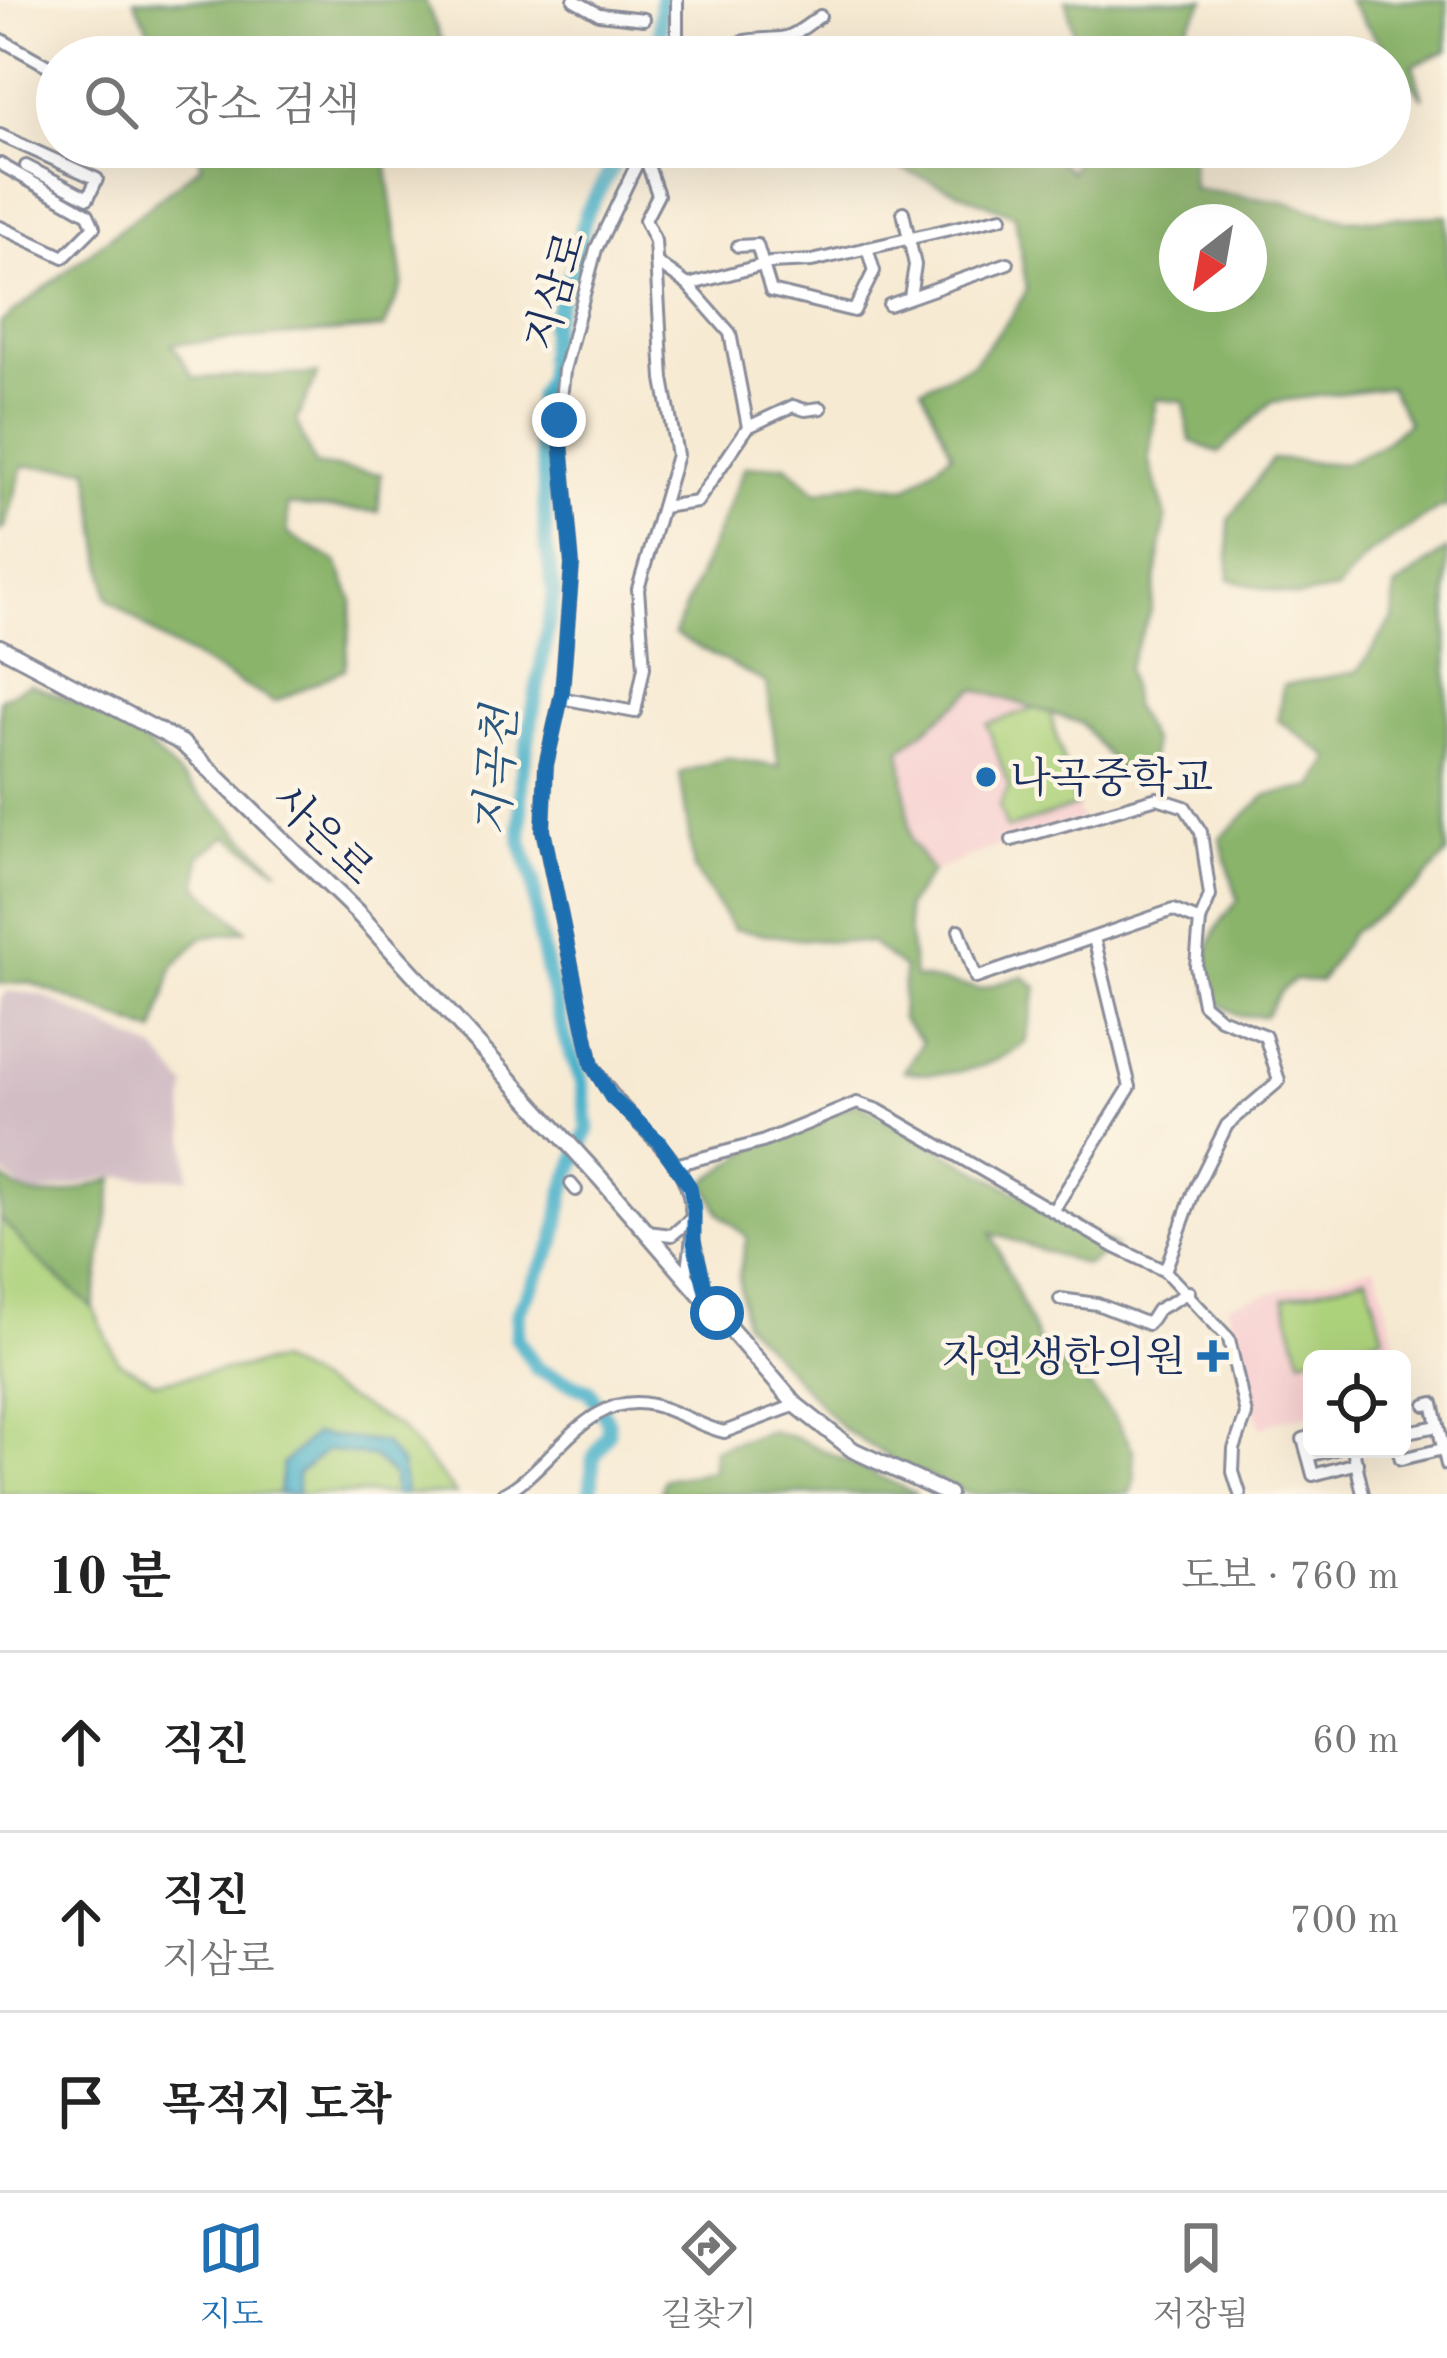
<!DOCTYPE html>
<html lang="ko">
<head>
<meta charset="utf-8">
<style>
  :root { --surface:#fff; --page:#f6f6f6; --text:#222; --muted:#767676; --line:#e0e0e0; --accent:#1f6fb2 }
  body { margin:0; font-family:"Old Standard TT","Noto Serif KR",serif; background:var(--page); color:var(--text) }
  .controls { position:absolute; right:36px; bottom:36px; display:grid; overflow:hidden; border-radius:18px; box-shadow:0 12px 48px #0002 }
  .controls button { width:108px; height:108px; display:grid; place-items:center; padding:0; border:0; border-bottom:3px solid var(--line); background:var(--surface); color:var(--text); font:60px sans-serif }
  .compass { position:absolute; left:1159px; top:204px; width:108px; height:108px; border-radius:50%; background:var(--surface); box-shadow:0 12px 48px #0002; rotate:211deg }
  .stop { position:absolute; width:36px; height:36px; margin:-27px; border:9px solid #1f6fb2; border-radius:50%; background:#fff }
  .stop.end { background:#1f6fb2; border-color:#fff; box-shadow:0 3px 12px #0008 }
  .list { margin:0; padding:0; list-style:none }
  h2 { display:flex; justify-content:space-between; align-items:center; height:156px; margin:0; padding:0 48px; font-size:51px }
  h2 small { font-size:39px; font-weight:400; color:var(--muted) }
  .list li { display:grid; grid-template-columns:78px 1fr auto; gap:36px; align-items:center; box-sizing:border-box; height:180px; padding:0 48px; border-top:3px solid var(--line) }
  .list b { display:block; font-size:45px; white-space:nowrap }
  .list p { margin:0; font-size:39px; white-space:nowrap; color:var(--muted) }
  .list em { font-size:39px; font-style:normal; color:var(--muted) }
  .icon { flex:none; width:66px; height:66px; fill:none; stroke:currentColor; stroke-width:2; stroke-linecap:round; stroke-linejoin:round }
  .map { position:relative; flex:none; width:1447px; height:1494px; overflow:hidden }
  .search { position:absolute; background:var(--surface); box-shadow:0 12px 48px #0002; left:36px; right:36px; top:36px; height:132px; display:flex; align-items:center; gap:30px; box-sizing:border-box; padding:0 42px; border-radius:66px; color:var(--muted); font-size:45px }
  .sheet { height:696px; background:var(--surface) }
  nav { display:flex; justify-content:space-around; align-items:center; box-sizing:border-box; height:168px; border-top:3px solid var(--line); background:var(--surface); font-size:33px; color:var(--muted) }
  nav a { display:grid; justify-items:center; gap:6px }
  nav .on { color:var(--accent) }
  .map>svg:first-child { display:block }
  .built { fill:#f7cfd0 }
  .industrial { fill:#d2bdc5 }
  .green { fill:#add27b; stroke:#64806c; stroke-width:3 }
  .forest { fill:#8ab46b; stroke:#527264; stroke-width:3; fill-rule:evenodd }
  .water { fill:#4bb2ca; stroke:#337094; stroke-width:3 }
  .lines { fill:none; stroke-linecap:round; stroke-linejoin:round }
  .river { stroke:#4bb2ca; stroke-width:15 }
  .minor-casing { stroke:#898c98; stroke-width:16 }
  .major-casing { stroke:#898c98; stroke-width:20 }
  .minor { stroke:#fff; stroke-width:10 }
  .major { stroke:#fff; stroke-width:14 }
  .route { stroke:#1f6fb2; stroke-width:15 }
  .poi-dot { fill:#1f6fb2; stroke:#fcf5e5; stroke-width:4.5 }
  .labels { text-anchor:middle; stroke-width:9; stroke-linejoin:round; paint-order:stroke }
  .street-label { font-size:42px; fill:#1b2f5e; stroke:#fcf5e5 }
  .poi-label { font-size:42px; fill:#1b2f5e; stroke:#fcf5e5; text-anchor:start }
  .water-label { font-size:45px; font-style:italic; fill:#29567e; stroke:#fcf5e5 }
</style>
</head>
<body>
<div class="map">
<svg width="1447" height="1494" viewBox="0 0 1447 1494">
  <rect width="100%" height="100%" fill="#fcf5e5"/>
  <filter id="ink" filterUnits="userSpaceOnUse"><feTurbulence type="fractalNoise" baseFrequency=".00833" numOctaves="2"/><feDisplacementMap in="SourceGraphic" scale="24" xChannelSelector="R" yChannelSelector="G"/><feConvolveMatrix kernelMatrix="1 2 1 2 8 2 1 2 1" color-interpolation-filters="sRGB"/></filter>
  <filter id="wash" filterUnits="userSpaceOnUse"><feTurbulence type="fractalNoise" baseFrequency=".004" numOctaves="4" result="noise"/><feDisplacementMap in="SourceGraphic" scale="48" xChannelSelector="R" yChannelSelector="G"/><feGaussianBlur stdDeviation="2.7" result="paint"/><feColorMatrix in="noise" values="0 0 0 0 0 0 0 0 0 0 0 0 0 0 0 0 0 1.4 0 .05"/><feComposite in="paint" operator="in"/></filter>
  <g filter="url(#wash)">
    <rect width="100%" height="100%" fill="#f7ead3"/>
    <g class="built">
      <path d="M974 689 1050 713 1081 820 1012 840 932 872 911 840 901 749Z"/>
      <path d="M1376 1266 1400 1359H1312V1413L1267 1424 1261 1430 1227 1304Z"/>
    </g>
    <path class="industrial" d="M8 991 41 995 157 1051 187 1087 184 1104 189 1178 108 1177 39 1194 21 1188 0 1170V999Z"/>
    <g class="green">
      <path d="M1036 708 1050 713 1076 806 1007 829 999 806 1009 787 987 724Z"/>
      <path d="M0 1218 37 1259 93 1308 118 1361 155 1382 277 1361 399 1427 456 1494H0Z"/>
      <path d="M1367 1276 1384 1336 1301 1358 1284 1298Z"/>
    </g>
    <g class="forest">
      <path d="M134 0H425L441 39 430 57H162Z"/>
      <path d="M1066 0H1205L1185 29 1186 57H1079Z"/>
      <path d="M1347 0H1447V51L1413 65 1423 98Z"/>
      <path d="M196 147H390L387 168 403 283 384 328 172 344 194 378 318 374 296 421 315 465 381 474 378 512 287 505 288 534 337 562 353 601 345 669 274 702 164 641 108 598 89 468 23 466 6 525 0 531V323L202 165Z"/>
      <path d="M889 147H1042L1071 172 1078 147H1191L1193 189 1288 203 1349 220 1447 216V508H1439L1369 554 1337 590 1297 597 1229 579V520L1272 459 1342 464 1379 447 1408 423 1390 387 1271 402 1219 453 1190 441 1184 402 1156 399 1149 461 1166 517 1151 611 1127 668 1133 706 1152 742 1151 771H1119L1081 723 975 689 901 749 911 840 932 872 906 907 914 977 980 989 1023 976 1037 987 1025 1043C990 1069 948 1079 904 1071L922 1042 901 1018 904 969 871 943 797 939 733 929 694 869 680 773 726 758 779 767 766 683 674 634 745 467 786 465 817 492 865 481 907 488 952 453 922 388 973 363 1010 318 1027 290 1015 215 902 169ZM1177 222H1249V294H1177Z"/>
      <path d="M1447 549V854L1416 889 1351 933 1320 982 1294 980 1281 991 1265 1016H1240L1210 998C1204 952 1207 935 1238 900L1220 838 1267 795 1314 787 1331 758 1278 720 1283 685 1357 672 1393 619 1395 588Z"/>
      <path d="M30 684 123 722 279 870 228 836 200 856 198 886 246 930 201 938 173 967 155 1033 29 982 0 984V699Z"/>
      <path d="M857 1103 1115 1247 1086 1265 991 1233 1044 1354 1087 1383 1117 1421 1133 1450 1135 1481 1129 1494H969L903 1466 842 1428 744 1322 739 1275 747 1237 720 1214 705 1182 762 1142Z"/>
      <path d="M0 1176C39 1211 68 1191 114 1179L93 1308 37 1259 0 1218Z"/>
      <path d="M771 1431 799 1439 917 1494H660L664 1479 713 1471V1449Z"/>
    </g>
    <path class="water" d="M314 1434 384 1443 401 1464 405 1494H394L393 1476 373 1457 327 1450 297 1474V1494H279L282 1465Z"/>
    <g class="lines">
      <g class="river">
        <path d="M660 57 661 0"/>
        <path d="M591 1494 593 1459 608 1433V1421L589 1391 537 1369 517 1338 518 1312 555 1242 564 1191 588 1129 582 1081 566 1042 549 979 539 935 533 879 521 842V779L554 593 545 539 544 473 537 423 539 397 548 376 551 325 575 260 586 213 624 147"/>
      </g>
    </g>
  </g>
  <g filter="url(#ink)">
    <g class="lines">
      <g class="minor-casing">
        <g id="minor">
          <path d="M574 0 599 14 644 19"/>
          <path d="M677 0V57"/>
          <path d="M0 39 57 71"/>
          <path d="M723 57C737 33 763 42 786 37 798 34 810 23 820 16"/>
          <path d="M0 135 97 179 88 198 26 166"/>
          <path d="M645 147 596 249 564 370 559 420 572 565 562 693 546 765 543 830 592 1065C648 1157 713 1148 686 1278"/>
          <path d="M0 164 88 214 94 227 64 257 0 227"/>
          <path d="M903 212 915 265 910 297"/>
          <path d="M738 246 757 245 771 291 854 311 874 271 867 248"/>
          <path d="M656 262 688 285 730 333 748 427 697 502 662 507"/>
          <path d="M688 285 770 263 812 261 1002 217"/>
          <path d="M889 305 1008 263"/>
          <path d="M748 427 793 406 805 410 821 408"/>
          <path d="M561 698 635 712 644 667 638 589 677 455 663 379 655 241 645 220 658 195 643 151"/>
          <path d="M1012 840 1157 798 1185 807 1201 832 1210 896 1200 921 1196 966 1203 1004 1220 1018 1265 1036 1279 1081 1227 1125 1193 1193 1165 1271 1229 1339 1246 1415 1234 1449 1233 1472 1240 1494"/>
          <path d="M959 930 976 978 1173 910 1200 921"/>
          <path d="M675 1165 762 1142 857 1103 878 1110 1115 1247 1165 1271"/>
          <path d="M571 1184 576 1190"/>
          <path d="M1053 1211 1130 1087 1094 938"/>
          <path d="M647 1232 672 1235 693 1217"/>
          <path d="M694 1243 708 1301"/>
          <path d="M1060 1299 1097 1304 1148 1324 1157 1310 1189 1292"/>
          <path d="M1426 1405 1433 1403 1447 1465"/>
          <path d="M1402 1433 1438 1426"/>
          <path d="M1335 1449 1308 1456 1313 1475 1357 1463"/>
          <path d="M1353 1449 1363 1494"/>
          <path d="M1398 1449 1401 1459 1443 1449"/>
          <path d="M1308 1456 1303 1439 1312 1436"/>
          <path d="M503 1494C553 1468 587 1389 653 1405 678 1411 699 1426 724 1432L796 1405"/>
        </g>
      </g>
      <g class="major-casing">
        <path id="major" d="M0 647 182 743 357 912 600 1178 796 1405 853 1450 948 1494"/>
      </g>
      <use href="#minor" class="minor"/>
      <use href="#major" class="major"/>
    </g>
  </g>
  <g class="lines" filter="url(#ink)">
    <path class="route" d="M559 420 572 565 562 693 546 765 543 830 592 1065 611 1097 659 1142 690 1187 694 1209V1243L709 1304 717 1313"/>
  </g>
  <g class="poi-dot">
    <circle cx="986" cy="777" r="12"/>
    <path d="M1207 1338h12v12h12v12h-12v12h-12v-12h-12v-12h12z"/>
  </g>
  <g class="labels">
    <g class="street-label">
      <text transform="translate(554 290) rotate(-74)" y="15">지삼로</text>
      <text transform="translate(324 834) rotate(44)" y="15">사은로</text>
    </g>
    <g class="poi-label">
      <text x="1010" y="792">나곡중학교</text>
      <text x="1186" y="1371" text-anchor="end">자연생한의원</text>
    </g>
    <g class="water-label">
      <text transform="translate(495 771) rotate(-86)" y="16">지곡천</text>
    </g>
  </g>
</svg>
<div class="controls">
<button><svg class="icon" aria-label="locate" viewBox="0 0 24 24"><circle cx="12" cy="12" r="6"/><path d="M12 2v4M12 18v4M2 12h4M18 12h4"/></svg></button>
</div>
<svg class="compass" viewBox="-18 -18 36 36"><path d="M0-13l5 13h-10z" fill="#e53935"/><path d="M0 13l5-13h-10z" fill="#767676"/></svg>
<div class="stop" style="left:717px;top:1313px"></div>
<div class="stop end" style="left:559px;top:420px"></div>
<div class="search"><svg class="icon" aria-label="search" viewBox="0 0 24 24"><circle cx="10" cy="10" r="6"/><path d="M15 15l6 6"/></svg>장소 검색</div>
</div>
<section class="sheet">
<h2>10 분<small>도보 · 760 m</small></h2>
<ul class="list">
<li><svg class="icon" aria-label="ahead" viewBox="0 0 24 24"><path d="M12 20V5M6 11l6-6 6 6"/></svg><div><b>직진</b></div><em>60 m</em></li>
<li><svg class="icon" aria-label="ahead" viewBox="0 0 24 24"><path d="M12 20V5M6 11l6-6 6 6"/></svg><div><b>직진</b><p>지삼로</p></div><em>700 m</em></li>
<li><svg class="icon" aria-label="arrive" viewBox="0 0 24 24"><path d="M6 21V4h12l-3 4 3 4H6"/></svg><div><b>목적지 도착</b></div></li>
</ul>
</section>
<nav>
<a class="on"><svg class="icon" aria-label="map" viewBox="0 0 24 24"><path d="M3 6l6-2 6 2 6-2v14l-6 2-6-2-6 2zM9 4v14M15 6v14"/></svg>지도</a>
<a><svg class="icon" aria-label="directions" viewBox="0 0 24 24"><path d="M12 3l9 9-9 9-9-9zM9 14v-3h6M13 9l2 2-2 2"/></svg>길찾기</a>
<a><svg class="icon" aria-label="saved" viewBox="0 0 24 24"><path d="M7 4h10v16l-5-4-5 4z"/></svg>저장됨</a>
</nav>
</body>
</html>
